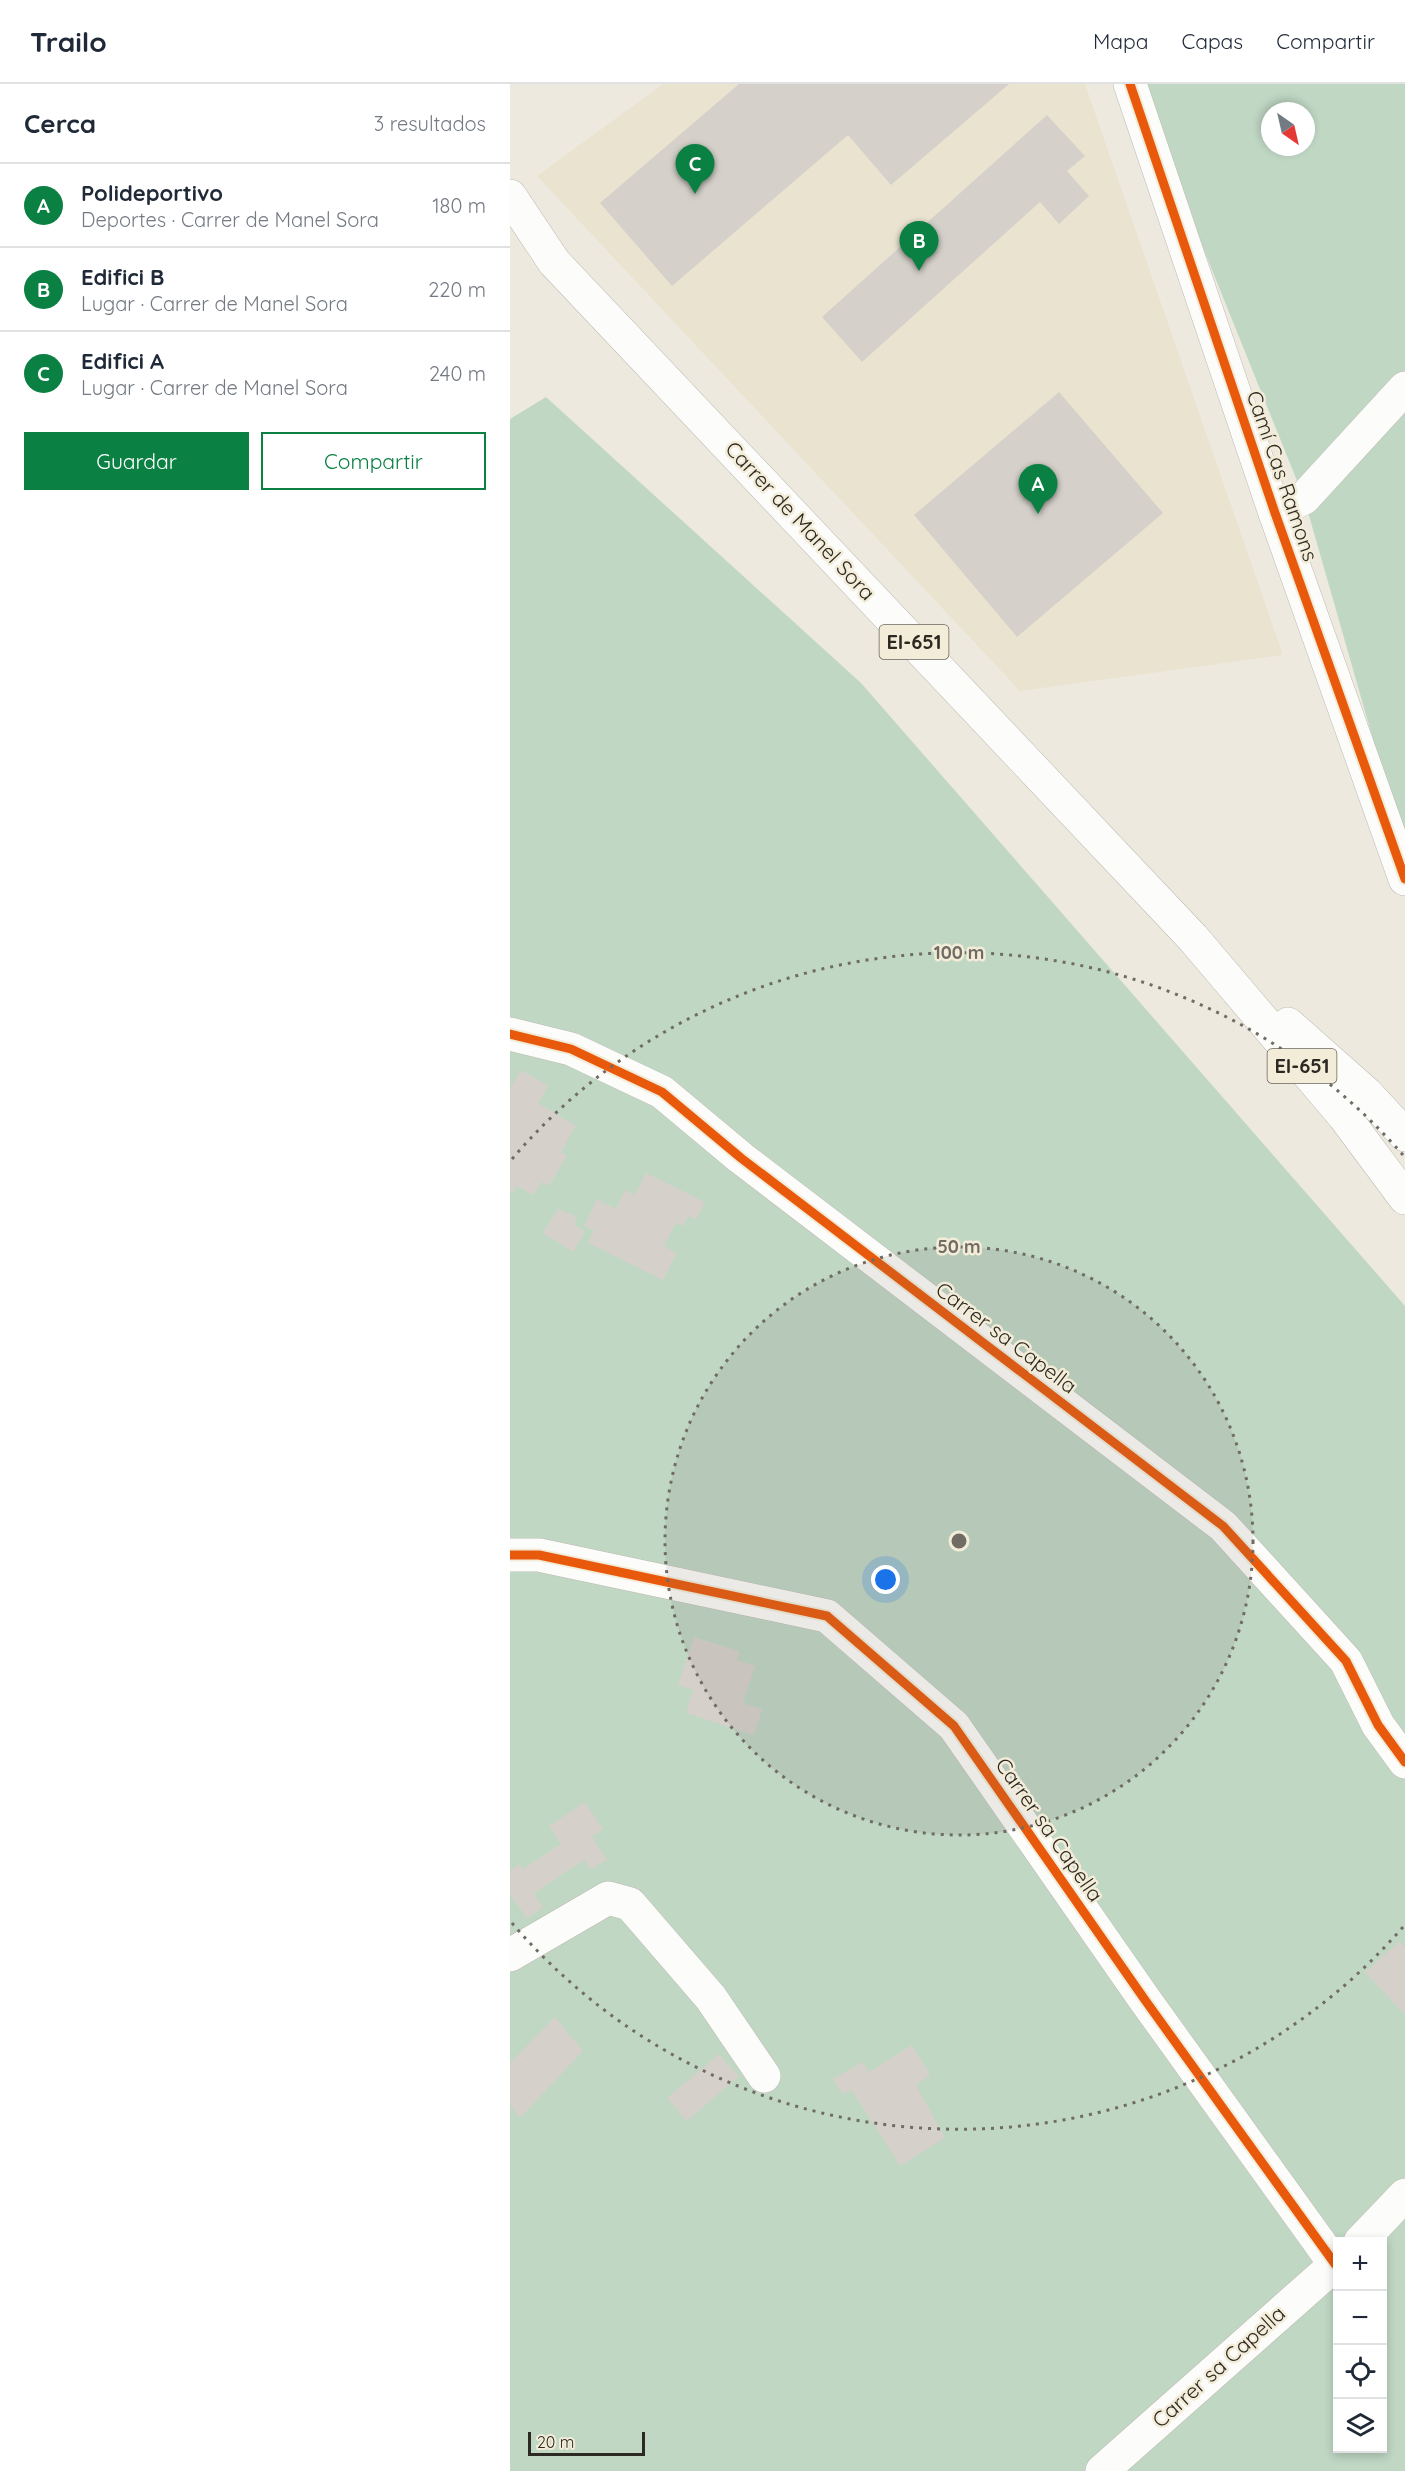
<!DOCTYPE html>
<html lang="es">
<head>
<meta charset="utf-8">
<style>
  :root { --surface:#fff; --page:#f6f6f7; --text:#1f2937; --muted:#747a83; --line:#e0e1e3; --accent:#0b8043 }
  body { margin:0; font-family:Quicksand,sans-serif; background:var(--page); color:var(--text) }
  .controls { position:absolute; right:18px; bottom:18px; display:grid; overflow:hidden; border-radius:0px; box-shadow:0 3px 9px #0003 }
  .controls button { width:54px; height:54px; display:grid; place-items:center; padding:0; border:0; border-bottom:2px solid var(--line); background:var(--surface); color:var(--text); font:30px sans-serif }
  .compass { position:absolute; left:751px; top:18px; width:54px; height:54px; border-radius:50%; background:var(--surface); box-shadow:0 3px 9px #0003; rotate:146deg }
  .scale { position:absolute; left:18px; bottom:15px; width:117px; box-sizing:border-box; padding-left:6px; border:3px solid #2c2922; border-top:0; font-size:16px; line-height:21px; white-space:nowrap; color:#2c2922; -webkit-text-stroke:4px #f3ecd9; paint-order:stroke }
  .you { position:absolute; left:376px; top:1496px; width:21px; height:21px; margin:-15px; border:4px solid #fff; border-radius:50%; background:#1a73e8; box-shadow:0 0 0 9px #1a73e833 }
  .badge { display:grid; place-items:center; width:39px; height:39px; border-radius:50%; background:var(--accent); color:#fff; font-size:20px; font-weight:700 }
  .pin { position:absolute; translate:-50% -50px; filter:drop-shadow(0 2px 3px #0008) }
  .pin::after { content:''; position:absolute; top:32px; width:21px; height:18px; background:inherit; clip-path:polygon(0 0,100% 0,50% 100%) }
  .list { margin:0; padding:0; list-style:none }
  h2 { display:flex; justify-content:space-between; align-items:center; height:78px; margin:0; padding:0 24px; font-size:26px }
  h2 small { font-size:20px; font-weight:400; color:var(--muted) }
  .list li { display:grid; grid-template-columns:39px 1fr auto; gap:18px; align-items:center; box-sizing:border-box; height:84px; padding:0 24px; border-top:2px solid var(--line) }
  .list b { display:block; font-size:22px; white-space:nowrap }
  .list p { margin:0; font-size:20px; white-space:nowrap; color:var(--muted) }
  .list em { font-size:20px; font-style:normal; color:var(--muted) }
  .actions { display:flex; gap:12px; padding:18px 24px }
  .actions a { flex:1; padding:14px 0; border:2px solid var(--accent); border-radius:0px; text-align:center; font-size:21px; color:var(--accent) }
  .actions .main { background:var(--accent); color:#fff }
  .icon { flex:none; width:33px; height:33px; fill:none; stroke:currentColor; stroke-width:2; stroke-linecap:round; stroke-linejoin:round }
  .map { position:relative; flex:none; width:895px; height:2387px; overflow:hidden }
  header { display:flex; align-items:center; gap:36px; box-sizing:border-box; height:84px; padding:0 30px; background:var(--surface); border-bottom:2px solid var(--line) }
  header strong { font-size:28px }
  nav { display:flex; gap:33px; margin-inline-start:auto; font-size:21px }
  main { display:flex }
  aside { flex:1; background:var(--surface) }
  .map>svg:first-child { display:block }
  .built { fill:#eae3d0 }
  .green { fill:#c0d7c4; fill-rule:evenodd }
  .building { fill:#d5d1ca }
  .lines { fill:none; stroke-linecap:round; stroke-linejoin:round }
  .minor-casing { stroke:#bebbb3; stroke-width:34 }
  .major-casing { stroke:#bebbb3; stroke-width:34 }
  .minor { stroke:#fcfcfa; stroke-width:33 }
  .major { stroke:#fcfcfa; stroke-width:33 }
  .cycleway-casing { stroke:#f3ecd9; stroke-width:13 }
  .cycleway { stroke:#e8590c; stroke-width:9 }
  .ring { fill:none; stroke:#706c64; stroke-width:3; stroke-dasharray:3 6 }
  .labels { text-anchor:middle; stroke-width:5; stroke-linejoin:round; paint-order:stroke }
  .shield { fill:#f3ecd9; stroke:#686459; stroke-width:1.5 }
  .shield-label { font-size:20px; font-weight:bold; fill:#2c2922 }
  .street-label { font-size:21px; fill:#2c2922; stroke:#f3ecd9 }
  .centre { fill:#706c64; stroke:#f3ecd9; stroke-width:3 }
  .ring-label { font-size:18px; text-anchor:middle; font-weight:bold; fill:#706c64; stroke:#f3ecd9; stroke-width:5; stroke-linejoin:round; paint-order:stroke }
</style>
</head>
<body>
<header>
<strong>Trailo</strong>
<nav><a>Mapa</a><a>Capas</a><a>Compartir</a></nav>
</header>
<main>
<aside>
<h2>Cerca<small>3 resultados</small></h2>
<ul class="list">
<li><span class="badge">A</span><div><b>Polideportivo</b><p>Deportes · Carrer de Manel Sora</p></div><em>180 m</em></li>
<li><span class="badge">B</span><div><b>Edifici B</b><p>Lugar · Carrer de Manel Sora</p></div><em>220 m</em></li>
<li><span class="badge">C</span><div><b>Edifici A</b><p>Lugar · Carrer de Manel Sora</p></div><em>240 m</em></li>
</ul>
<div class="actions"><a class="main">Guardar</a><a>Compartir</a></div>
</aside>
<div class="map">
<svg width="895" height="2387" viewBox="0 0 895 2387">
  <rect width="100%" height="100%" fill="#ede9df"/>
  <path class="built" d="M153 0H575L773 571 510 607 27 92Z"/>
  <g class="green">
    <path d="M627 0H895V767L794 414ZM760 27H796V63H760Z"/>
    <path d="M36 313 351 599 895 1222V2387H0V335ZM828 2158H872V2364H828Z"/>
  </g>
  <g class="building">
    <path d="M229 0H499L381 101 338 51 162 202 90 119Z"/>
    <path d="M537 31 575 72 557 87 579 112 549 140 530 118 352 278 312 233Z"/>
    <path d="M549 308 653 429 507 553 404 431Z"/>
    <path d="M11 986 38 1002 28 1019 66 1042 51 1068 57 1072 39 1102 32 1098 24 1111 7 1102 3 1108 0 1107V1004Z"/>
    <path d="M136 1089 195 1118 186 1136 178 1132 173 1142 166 1139 154 1162 167 1169 153 1196 78 1159 84 1146 74 1142 87 1115 105 1125 115 1106 125 1111Z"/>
    <path d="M48 1125 67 1133 64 1141 75 1147 63 1168 33 1149Z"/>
    <path d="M184 1553 229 1567 227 1576 245 1582 233 1619 252 1625 244 1651 176 1629 183 1606 168 1601Z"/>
    <path d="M75 1718 93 1745 82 1753 97 1775 81 1786 74 1776 24 1809 33 1823 17 1835 0 1810V1787L10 1780 13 1785 51 1760 39 1742Z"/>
    <path d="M890 1857 895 1864V1931L855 1888Z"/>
    <path d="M45 1933 73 1967 10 2034 0 2020V1979Z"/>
    <path d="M402 1961 420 1991 406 2001 435 2054 390 2082 342 2006 333 2010 322 1995 353 1978 359 1988Z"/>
    <path d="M209 1970 229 1992 177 2037 157 2014Z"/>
  </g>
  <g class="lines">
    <g class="minor-casing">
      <g id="minor">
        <path d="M620 0 765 429 895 795"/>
        <path d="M765 429 794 414 895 304"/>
        <path d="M0 950 61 965 152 1008 231 1074 713 1442 836 1577 868 1641 895 1678"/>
        <path d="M0 1471H29L317 1532 444 1642 635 1916 825 2180"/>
        <path d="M0 1871 98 1814 120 1820 201 1914 254 1992"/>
        <path d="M850 2158 895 2111"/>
        <path d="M592 2387 828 2178"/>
      </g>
    </g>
    <g class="major-casing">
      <g id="major">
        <path d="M0 112 44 178 683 854 834 1032 895 1114"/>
        <path d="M778 940 856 1009 895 1051"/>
      </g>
    </g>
    <use href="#minor" class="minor"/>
    <use href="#major" class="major"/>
    <g class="cycleway-casing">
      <g id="cycleway">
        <path d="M620 0 765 429 895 795"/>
        <path d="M0 950 61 965 152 1008 231 1074 713 1442 836 1577 868 1641 895 1678"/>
        <path d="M0 1471H29L317 1532 444 1642 635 1916 825 2180 828 2178"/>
      </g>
    </g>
    <use href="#cycleway" class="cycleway"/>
  </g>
  <circle cx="449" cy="1457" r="294" fill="#706c64" fill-opacity=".12"/>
  <g class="ring">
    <circle cx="449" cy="1457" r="294"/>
    <path d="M893 1843A588 588 0 0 1 2 1839M2 1075A588 588 0 0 1 893 1071"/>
  </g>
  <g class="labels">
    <g class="shield">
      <rect x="369.5" y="541" width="69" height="34" rx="4.5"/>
      <rect x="757.5" y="965" width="69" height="34" rx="4.5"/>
    </g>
    <g class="shield-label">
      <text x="404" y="565">EI-651</text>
      <text x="792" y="989">EI-651</text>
    </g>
    <g class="street-label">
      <text transform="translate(772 392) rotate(71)" y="7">Camí Cas Ramons</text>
      <text transform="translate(290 437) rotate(47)" y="7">Carrer de Manel Sora</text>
      <text transform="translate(496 1254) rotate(37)" y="7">Carrer sa Capella</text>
      <text transform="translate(539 1746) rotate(55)" y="7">Carrer sa Capella</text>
      <text transform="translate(709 2283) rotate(-42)" y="7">Carrer sa Capella</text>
    </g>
  </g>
  <circle cx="449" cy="1457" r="9" class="centre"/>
  <g class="ring-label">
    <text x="449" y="875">100 m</text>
    <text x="449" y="1169">50 m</text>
  </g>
</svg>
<div class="controls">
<button>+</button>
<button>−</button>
<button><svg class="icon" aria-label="locate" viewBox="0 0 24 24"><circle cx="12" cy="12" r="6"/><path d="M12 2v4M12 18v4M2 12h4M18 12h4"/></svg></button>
<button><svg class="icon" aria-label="layers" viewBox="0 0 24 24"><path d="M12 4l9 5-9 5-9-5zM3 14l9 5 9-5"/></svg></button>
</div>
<svg class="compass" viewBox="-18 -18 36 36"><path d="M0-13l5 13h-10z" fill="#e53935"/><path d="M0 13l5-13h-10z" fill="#747a83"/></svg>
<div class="scale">20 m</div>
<div class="you"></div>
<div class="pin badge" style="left:528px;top:430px">A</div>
<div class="pin badge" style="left:409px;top:187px">B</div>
<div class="pin badge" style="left:185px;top:110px">C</div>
</div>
</main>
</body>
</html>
